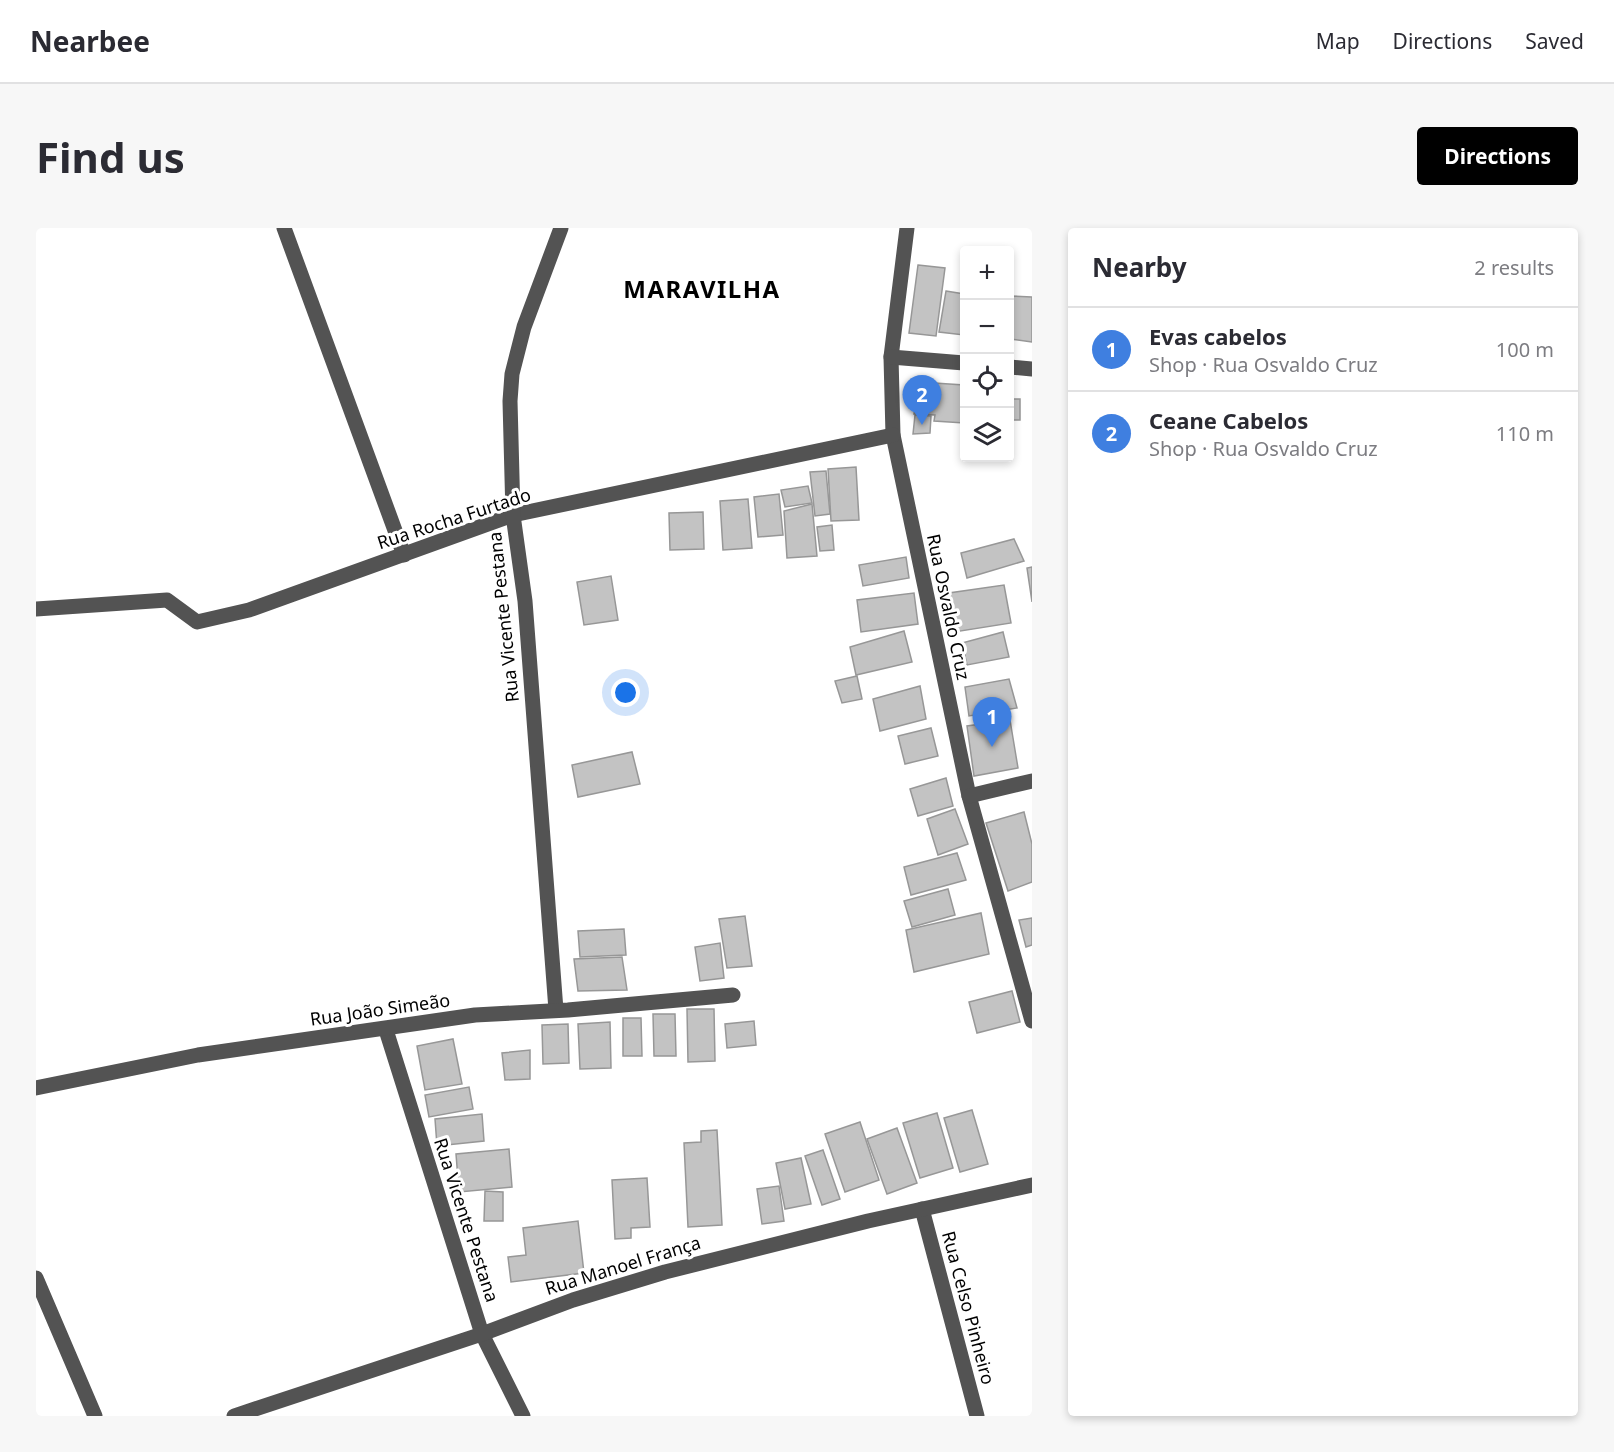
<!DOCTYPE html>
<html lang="en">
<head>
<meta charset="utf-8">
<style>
  :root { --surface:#fff; --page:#f7f7f7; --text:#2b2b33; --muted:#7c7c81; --line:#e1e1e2; --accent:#000 }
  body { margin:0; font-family:"Noto Sans",sans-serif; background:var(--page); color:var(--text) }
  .controls { position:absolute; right:18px; top:18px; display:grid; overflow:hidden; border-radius:6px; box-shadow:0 3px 9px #0003 }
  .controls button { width:54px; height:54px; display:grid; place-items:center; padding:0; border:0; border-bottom:2px solid var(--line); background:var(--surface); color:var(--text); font:30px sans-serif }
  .you { position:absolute; left:590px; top:465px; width:21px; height:21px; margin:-15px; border:4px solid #fff; border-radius:50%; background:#1a73e8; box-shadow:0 0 0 9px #1a73e833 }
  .badge { display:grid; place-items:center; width:39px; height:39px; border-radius:50%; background:var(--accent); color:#fff; font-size:20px; font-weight:700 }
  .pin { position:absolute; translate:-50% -50px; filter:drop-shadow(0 2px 3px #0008) }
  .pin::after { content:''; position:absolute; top:32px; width:21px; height:18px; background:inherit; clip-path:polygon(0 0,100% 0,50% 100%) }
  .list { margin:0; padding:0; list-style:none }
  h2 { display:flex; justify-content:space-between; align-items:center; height:78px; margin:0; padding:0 24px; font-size:26px }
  h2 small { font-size:20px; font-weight:400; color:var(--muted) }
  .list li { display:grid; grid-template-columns:39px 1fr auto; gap:18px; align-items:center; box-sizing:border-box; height:84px; padding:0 24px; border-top:2px solid var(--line) }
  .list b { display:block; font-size:22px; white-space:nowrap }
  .list p { margin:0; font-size:20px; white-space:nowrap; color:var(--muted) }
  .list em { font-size:20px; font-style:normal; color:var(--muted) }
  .icon { flex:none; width:33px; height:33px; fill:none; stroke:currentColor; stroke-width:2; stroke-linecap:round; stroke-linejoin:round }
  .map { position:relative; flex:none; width:996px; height:1188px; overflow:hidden; border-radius:6px }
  header { display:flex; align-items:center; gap:36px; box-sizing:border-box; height:84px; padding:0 30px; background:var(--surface); border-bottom:2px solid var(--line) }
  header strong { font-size:28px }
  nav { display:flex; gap:33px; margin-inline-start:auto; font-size:21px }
  .intro { display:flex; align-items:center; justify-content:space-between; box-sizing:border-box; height:144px; padding:0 36px }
  h1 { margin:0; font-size:42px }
  .button { padding:15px 27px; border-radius:6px; background:var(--accent); color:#fff; font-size:21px; font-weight:700 }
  main { display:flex; gap:36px; padding:0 36px }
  aside { flex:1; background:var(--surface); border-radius:6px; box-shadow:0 3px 9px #0003 }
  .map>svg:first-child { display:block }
  .building { fill:#c3c3c3; stroke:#979797; stroke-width:1.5 }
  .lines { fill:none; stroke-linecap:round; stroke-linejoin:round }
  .minor { stroke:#535353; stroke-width:15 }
  .labels { text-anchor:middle; stroke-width:6; stroke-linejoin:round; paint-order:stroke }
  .street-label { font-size:18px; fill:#000; stroke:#fff }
  .district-label { font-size:24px; font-weight:bold; letter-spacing:1.5px; fill:#000; stroke:#fff }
</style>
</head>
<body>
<header>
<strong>Nearbee</strong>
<nav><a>Map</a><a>Directions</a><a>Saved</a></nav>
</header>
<div class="intro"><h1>Find us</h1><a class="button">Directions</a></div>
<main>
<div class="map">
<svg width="996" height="1188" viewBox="0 0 996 1188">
  <rect width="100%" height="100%" fill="#fff"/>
  <g class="building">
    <path d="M882 37 909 40 900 108 873 105Z"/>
    <path d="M910 63 928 66V107L903 104Z"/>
    <path d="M974 68 996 69V114L974 111Z"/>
    <path d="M883 154 928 157V195L898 193 899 187 878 186Z"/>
    <rect x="974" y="171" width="10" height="21"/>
    <path d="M879 187 895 188 894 205 877 206Z"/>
    <path d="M820 239 823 292 795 293 792 241Z"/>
    <path d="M790 243 794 286 779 288 774 244Z"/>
    <path d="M772 258 776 275 749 279 745 262Z"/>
    <path d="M743 266 747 307 722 309 718 269Z"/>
    <path d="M712 271 716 320 687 322 684 273Z"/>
    <path d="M776 276 781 328 751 330 748 283Z"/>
    <path d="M667 284 668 321 634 322 633 285Z"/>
    <path d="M796 297 798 322 784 323 781 299Z"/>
    <path d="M978 311 988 333 931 350 925 325Z"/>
    <path d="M870 329 873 350 827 358 823 337Z"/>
    <path d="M996 339V374L991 340Z"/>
    <path d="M575 348 582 392 548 397 541 354Z"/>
    <path d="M968 357 975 395 912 405 906 366Z"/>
    <path d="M878 365 882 396 825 404 821 372Z"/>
    <path d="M868 403 876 434 820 447 814 419Z"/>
    <path d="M967 404 973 429 931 437 926 415Z"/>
    <path d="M821 448 826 471 806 475 799 453Z"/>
    <path d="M973 451 981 480 933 488 929 459Z"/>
    <path d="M884 458 890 491 844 503 837 471Z"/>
    <path d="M974 492 982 540 938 548 931 498Z"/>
    <path d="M895 500 902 528 869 536 862 508Z"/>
    <path d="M596 524 604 556 542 569 536 537Z"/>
    <path d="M910 550 917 578 882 588 874 561Z"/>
    <path d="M919 581 932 616 902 627 891 591Z"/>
    <path d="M988 584 996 616V654L972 663 950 595Z"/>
    <path d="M921 625 930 652 875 667 868 639Z"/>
    <path d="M912 661 919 687 876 699 868 673Z"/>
    <path d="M945 685 953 726 878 744 870 702Z"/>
    <path d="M709 688 716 738 691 740 683 691Z"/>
    <path d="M996 690V717L990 719 983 692Z"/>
    <path d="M588 701 590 727 544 729 542 703Z"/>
    <path d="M684 715 688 750 664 753 659 719Z"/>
    <path d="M586 729 591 762 542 763 538 731Z"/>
    <path d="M976 763 984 794 941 805 933 774Z"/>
    <path d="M651 781H678L679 833 652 834Z"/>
    <path d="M617 786H639L640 828H618Z"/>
    <path d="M587 790H605L606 828H587Z"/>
    <path d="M718 793 720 817 691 820 689 796Z"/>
    <path d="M574 794 575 840 544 841 542 796Z"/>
    <path d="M532 796 533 835 507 836 506 797Z"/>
    <path d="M417 811 426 856 389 862 381 818Z"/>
    <path d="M494 822V851L469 852 466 825Z"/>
    <path d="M433 859 437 881 393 889 389 867Z"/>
    <path d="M936 882 952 936 924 944 908 890Z"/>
    <path d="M901 885 917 940 884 950 867 895Z"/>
    <path d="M446 886 448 913 401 918 399 891Z"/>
    <path d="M824 894 843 952 809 964 789 906Z"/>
    <path d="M861 900 881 955 851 966 831 911Z"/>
    <path d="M681 902 686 997 652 999 648 915 665 914V903Z"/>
    <path d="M473 921 476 959 423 964 420 926Z"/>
    <path d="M787 922 804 971 786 977 769 928Z"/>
    <path d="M765 930 775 976 749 981 740 935Z"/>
    <path d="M611 950 614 999 595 1000V1010L579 1011 576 952Z"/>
    <path d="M743 958 748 993 726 996 721 961Z"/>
    <path d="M449 963 467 964V993H448Z"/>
    <path d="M542 993 548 1045 475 1054 472 1029 490 1027 487 1000Z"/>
  </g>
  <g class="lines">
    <g class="minor">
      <path d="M248 0 368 327"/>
      <path d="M871 0 855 129 857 207 933 568 996 793"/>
      <path d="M855 129 928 135"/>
      <path d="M974 139 996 141"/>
      <path d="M0 381 131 372 161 394 213 382 477 287 857 207"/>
      <path d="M933 568 996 553"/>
      <path d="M520 782 489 373 477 287 474 173 476 146 488 99 525 0"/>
      <path d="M350 802 446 1106 487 1188"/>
      <path d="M0 860 162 827 439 787 532 782 697 767"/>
      <path d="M886 981 941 1188"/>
      <path d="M0 1050 59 1188"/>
      <path d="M198 1188 446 1106 537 1072 629 1044 832 993 996 957"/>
    </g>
  </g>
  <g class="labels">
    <g class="street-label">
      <text transform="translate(418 291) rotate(-18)" y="6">Rua Rocha Furtado</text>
      <text transform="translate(912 379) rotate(78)" y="6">Rua Osvaldo Cruz</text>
      <text transform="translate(468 389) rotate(-96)" y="6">Rua Vicente Pestana</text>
      <text transform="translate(344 782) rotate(-8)" y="6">Rua João Simeão</text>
      <text transform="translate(430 992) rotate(72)" y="6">Rua Vicente Pestana</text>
      <text transform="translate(587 1038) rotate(-17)" y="6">Rua Manoel França</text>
      <text transform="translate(932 1080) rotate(75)" y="6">Rua Celso Pinheiro</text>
    </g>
    <g class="district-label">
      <text x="666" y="70">MARAVILHA</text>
    </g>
  </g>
</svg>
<div class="controls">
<button>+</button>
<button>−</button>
<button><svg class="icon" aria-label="locate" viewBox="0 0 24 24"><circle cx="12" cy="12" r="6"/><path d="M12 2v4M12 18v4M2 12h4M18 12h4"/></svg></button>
<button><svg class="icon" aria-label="layers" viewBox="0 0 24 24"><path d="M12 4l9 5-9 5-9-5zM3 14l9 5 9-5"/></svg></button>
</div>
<div class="you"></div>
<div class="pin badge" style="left:956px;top:519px;background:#3f7fe0">1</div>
<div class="pin badge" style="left:886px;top:197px;background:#3f7fe0">2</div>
</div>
<aside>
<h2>Nearby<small>2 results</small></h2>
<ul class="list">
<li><span class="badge" style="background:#3f7fe0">1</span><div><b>Evas cabelos</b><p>Shop · Rua Osvaldo Cruz</p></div><em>100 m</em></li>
<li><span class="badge" style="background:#3f7fe0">2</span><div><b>Ceane Cabelos</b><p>Shop · Rua Osvaldo Cruz</p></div><em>110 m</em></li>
</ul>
</aside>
</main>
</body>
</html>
